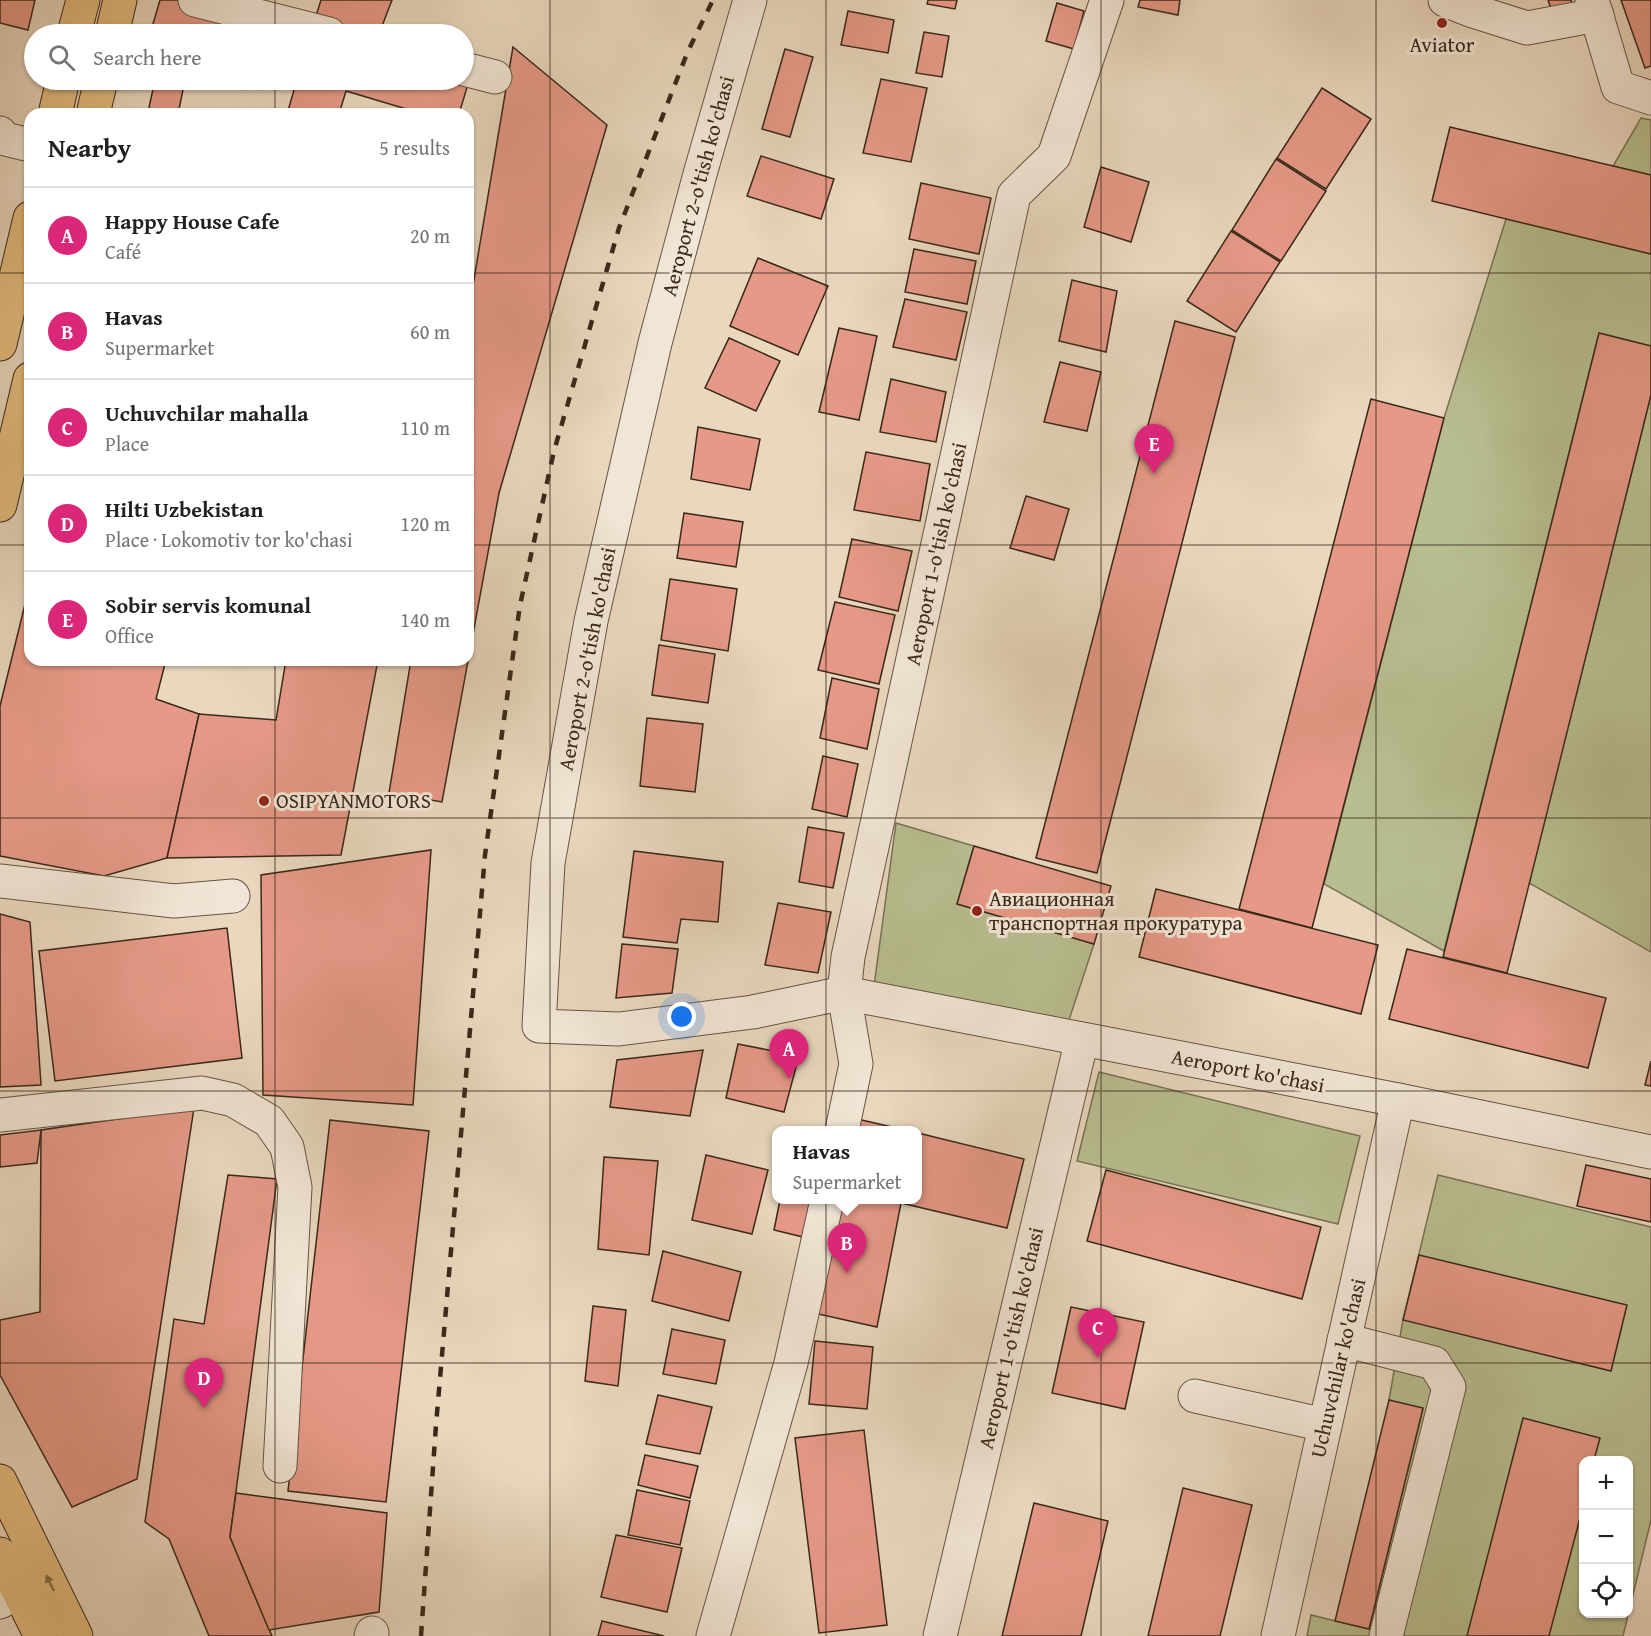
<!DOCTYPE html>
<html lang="en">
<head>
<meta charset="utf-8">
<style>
  :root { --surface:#fff; --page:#f2f2f2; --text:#202124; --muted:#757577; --line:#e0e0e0; --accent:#db2777 }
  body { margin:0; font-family:"Gentium Book Plus",serif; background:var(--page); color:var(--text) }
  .controls { position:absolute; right:18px; bottom:18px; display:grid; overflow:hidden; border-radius:12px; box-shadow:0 2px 4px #0004 }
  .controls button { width:54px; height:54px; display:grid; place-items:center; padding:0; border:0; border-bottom:2px solid var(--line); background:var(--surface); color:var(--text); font:30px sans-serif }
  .you { position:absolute; left:682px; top:1017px; width:21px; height:21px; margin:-15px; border:4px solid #fff; border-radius:50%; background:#1a73e8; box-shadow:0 0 0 9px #1a73e833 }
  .badge { display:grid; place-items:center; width:39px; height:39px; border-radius:50%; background:var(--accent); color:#fff; font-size:20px; font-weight:700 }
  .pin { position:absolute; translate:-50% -50px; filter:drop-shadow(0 2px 3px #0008) }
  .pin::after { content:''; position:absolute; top:32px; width:21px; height:18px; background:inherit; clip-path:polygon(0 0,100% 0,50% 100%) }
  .popup { position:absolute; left:772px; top:1126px; width:150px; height:78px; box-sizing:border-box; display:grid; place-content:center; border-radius:12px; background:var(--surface); filter:drop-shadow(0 2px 4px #0005); font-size:20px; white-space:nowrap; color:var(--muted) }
  .popup b { font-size:22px; color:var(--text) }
  .popup::after { content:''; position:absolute; left:50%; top:100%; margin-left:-12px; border:12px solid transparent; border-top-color:var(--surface) }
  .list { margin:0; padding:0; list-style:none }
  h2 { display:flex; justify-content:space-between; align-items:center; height:78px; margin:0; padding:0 24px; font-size:26px }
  h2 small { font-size:20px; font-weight:400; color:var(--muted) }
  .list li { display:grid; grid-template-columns:39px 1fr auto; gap:18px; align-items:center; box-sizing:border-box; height:96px; padding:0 24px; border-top:2px solid var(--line) }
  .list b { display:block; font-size:22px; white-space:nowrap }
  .list p { margin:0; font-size:20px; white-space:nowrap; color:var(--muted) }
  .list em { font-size:20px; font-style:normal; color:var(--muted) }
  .icon { flex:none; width:33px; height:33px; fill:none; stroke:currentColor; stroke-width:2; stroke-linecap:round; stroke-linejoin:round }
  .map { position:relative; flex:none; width:1651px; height:1636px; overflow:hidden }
  .search { position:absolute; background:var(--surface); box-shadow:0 2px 4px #0004; left:24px; top:24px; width:450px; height:66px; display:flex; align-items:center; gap:15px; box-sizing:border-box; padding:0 21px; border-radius:33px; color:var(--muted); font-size:22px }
  .panel { position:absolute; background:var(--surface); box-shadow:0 2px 4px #0004; left:24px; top:108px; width:450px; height:558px; border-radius:18px }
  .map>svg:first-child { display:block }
  .green { fill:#b8be90; stroke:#787355; stroke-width:1.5; fill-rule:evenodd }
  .building { fill:#e69987; stroke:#39281a; stroke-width:1.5 }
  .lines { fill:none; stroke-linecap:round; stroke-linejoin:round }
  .minor-casing { stroke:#655443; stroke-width:35 }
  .major-casing { stroke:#39281a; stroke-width:35 }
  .minor { stroke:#f1e5d5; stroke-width:33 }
  .major { stroke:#e4bc7f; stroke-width:33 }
  .rail { stroke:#39281a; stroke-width:4.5; stroke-dasharray:10 10; stroke-linecap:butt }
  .oneway { fill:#866b47 }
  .grid { fill:none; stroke:#39281a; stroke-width:1.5; stroke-opacity:0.55 }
  .poi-dot { fill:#8f2418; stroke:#f1e5d5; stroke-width:2 }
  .labels { text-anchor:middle; stroke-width:6; stroke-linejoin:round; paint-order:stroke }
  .poi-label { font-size:21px; fill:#39281a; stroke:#f1e5d5; text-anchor:start }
  .street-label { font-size:21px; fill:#39281a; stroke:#f1e5d5 }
</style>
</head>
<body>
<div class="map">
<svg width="1651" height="1636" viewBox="0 0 1651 1636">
  <rect width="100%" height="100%" fill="#e9d7be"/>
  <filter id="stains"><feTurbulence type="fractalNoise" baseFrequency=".00333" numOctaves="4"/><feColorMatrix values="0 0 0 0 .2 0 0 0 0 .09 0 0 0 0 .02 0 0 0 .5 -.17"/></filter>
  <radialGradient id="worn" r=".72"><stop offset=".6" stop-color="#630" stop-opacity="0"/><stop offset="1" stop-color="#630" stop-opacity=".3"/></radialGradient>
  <g class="green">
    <path d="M1641 118 1651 120V175L1613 166Z"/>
    <path d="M1506 219 1651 254V346L1599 333 1444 951 1324 884 1444 418Z"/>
    <path d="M1651 395V952L1529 883Z"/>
    <path d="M896 823 974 846 957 904 1094 944 1068 1023 874 986Z"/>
    <path d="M1099 1072 1360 1136 1338 1224 1077 1161Z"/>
    <path d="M1438 1175 1651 1227V1520L1623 1636H1307L1311 1615 1369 1629 1423 1409 1389 1400 1403 1320ZM1584 1460H1628V1614H1584Z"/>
  </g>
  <g class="building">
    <path d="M0 0H35L28 30 0 23Z"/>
    <path d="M160 0H187L302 34H150Z"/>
    <path d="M321 0H392L379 34H368L316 16Z"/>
    <path d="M928 0H957L955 9 927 4Z"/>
    <path d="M1140 0H1180L1178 15 1138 7Z"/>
    <path d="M1548 0H1571L1573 7 1553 14Z"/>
    <path d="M1621 0H1651V66L1645 68Z"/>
    <path d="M1057 3 1084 11 1074 49 1046 41Z"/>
    <path d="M848 11 894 20 888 53 841 45Z"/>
    <path d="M924 32 949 36 942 77 916 73Z"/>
    <path d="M513 47 607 125 499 493 442 802 389 793 411 660H468V315Z"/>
    <path d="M785 49 813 57 790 137 762 129Z"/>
    <path d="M881 79 927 88 911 162 863 153Z"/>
    <path d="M155 80H185L178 114 148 112Z"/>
    <path d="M297 80H453L468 84 459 114H423L346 91 339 114H287Z"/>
    <path d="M1322 88 1371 119 1326 189 1277 158Z"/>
    <path d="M1450 127 1651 175V254L1432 201Z"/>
    <path d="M761 156 834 179 821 219 747 196Z"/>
    <path d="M1276 159 1326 191 1281 261 1232 230Z"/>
    <path d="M1101 167 1149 182 1131 242 1084 227Z"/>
    <path d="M921 183 991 198 979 254 909 239Z"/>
    <path d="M1231 231 1280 262 1236 332 1187 301Z"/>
    <path d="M914 249 976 261 967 304 905 292Z"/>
    <path d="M758 258 828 286 798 355 730 326Z"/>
    <path d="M1072 280 1117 291 1106 352 1059 341Z"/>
    <path d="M905 299 967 312 956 360 893 347Z"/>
    <path d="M1175 321 1235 337 1097 873 1036 858Z"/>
    <path d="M839 328 877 336 859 420 819 412Z"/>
    <path d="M1599 333 1651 346V395L1507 973 1443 957Z"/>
    <path d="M729 338 780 361 756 411 705 388Z"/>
    <path d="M1060 362 1101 372 1087 431 1044 422Z"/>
    <path d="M891 379 946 392 936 442 880 432Z"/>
    <path d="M1371 399 1444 418 1312 928 1239 909Z"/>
    <path d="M698 427 760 439 750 490 691 479Z"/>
    <path d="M866 452 930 464 920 521 854 510Z"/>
    <path d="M1026 496 1069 509 1054 560 1010 548Z"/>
    <path d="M684 513 743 522 736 567 677 558Z"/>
    <path d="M852 539 912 551 898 611 839 597Z"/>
    <path d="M670 579 737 589 728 651 661 640Z"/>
    <path d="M30 584V660H166L156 699 199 714 167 858 104 876 0 856V706Z"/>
    <path d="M835 602 895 615 879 684 818 670Z"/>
    <path d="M659 645 715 654 708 703 652 695Z"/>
    <path d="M286 660H378L341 855 167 858 199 714 276 720Z"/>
    <path d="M832 678 879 689 867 749 820 738Z"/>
    <path d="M647 718 703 724 695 792 640 786Z"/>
    <path d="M823 756 858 764 847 817 812 809Z"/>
    <path d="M808 827 844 833 833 888 799 882Z"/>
    <path d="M974 846 1111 886 1094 944 957 904Z"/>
    <path d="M431 850 413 1105 263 1095 261 875Z"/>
    <path d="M634 851 723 862 718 922 681 919 677 943 623 937Z"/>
    <path d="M1156 889 1378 945 1361 1014 1139 957Z"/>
    <path d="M778 903 831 912 818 973 765 965Z"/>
    <path d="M0 914 30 922 41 1085 0 1087Z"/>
    <path d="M227 928 242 1058 55 1081 39 951Z"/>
    <path d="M622 944 678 949 672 993 616 998Z"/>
    <path d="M1407 949 1606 998 1588 1068 1389 1019Z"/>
    <path d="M738 1044 799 1056 784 1112 726 1098Z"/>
    <path d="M703 1050 690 1116 610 1107 617 1060Z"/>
    <path d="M1651 1061V1086L1645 1085Z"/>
    <path d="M194 1108 137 1479 72 1507 0 1375V1320L40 1312 41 1130Z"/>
    <path d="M853 1118 905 1130H850Z"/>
    <path d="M330 1120 429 1131 386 1502 288 1491Z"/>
    <path d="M41 1130 37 1163 0 1167V1135Z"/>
    <path d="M918 1133 1024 1159 1007 1228 901 1203 877 1327 809 1312 835 1200H918Z"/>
    <path d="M706 1155 768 1170 752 1234 692 1220Z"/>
    <path d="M604 1157 658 1161 649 1255 598 1249Z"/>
    <path d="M1586 1165 1651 1179V1222L1577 1206Z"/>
    <path d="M1106 1170 1321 1227 1302 1299 1087 1241Z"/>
    <path d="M228 1175 277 1179 230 1537 272 1636H209L169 1539 145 1522 174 1319 204 1324Z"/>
    <path d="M780 1200H811L803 1237 774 1230Z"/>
    <path d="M663 1251 741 1272 729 1321 652 1301Z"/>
    <path d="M1419 1255 1627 1305 1611 1371 1403 1320Z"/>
    <path d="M593 1306 626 1310 618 1386 585 1381Z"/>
    <path d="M1071 1307 1144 1322 1125 1409 1052 1393Z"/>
    <path d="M672 1329 725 1340 716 1384 663 1374Z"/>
    <path d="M815 1341 873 1347 867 1409 809 1404Z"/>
    <path d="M658 1395 712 1407 700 1454 646 1444Z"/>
    <path d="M1389 1400 1423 1408 1369 1629 1335 1621Z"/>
    <path d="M1523 1418 1600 1438 1594 1460H1584V1503L1549 1636H1467Z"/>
    <path d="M864 1430 887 1625 819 1633 795 1438Z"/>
    <path d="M645 1455 698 1466 690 1498 638 1485Z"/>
    <path d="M1183 1488 1252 1505 1220 1636H1148Z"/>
    <path d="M637 1490 690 1501 680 1545 628 1535Z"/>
    <path d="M236 1493 387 1513 379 1612 269 1630 230 1537Z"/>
    <path d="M1034 1503 1108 1521 1081 1636H1002Z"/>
    <path d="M616 1535 682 1548 667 1612 601 1597Z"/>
    <path d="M602 1621 664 1636H598Z"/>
  </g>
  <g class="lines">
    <g class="minor-casing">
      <g id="minor">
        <path d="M195 0 329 34"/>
        <path d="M750 0 700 174 655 343 591 621 548 863 539 1026 619 1029 753 1012 844 993 1398 1100 1651 1152"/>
        <path d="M1445 0 1470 10 1527 28 1597 15"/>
        <path d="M1592 0 1618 87 1651 98"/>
        <path d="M464 69 495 77"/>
        <path d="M0 133 5 139 30 145"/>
        <path d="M0 881 174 901 233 896"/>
        <path d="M0 1115 202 1093 233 1100 269 1121 287 1147 295 1187 280 1466"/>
        <path d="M842 1130 856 1064 844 993 848 957 1014 195 1054 156 1107 0"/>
        <path d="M1344 1340 1434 1363 1449 1387 1386 1636"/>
        <path d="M1195 1396 1325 1425"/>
        <path d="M0 1602 19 1592"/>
        <path d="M371 1636 372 1633"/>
        <path d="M713 1636 791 1363 827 1200"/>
        <path d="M940 1636 1082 1039"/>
        <path d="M1278 1636 1398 1100"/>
      </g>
    </g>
    <g class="major-casing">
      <g id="major">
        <path d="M74 34 83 0"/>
        <path d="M112 34 120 0"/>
        <path d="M55 114 63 80"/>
        <path d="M93 114 101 80"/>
        <path d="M0 344 30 218"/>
        <path d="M0 505 30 379"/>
        <path d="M0 1481 76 1636"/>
        <path d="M0 1554 41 1636"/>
      </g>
    </g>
    <use href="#minor" class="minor"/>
    <use href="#major" class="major"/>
    <path class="rail" d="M421 1636 436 1425 485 855 520 605 554 451 619 228 688 51 713 0"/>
  </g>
  <defs><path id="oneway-solid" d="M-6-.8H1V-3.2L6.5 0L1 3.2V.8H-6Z" transform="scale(1.5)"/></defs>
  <use class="oneway" href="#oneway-solid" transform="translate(50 1583) rotate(-116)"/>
  <path class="grid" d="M275 0V34M550 0V1636M826 0V1636M1101 0V1636M1376 0V1636M275 80V114M0 273H30M468 273H1651M0 545H30M468 545H1651M275 660V1636M0 818H1651M0 1091H1651M0 1363H1651"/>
  <g class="poi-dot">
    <circle cx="1442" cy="23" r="6"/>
    <circle cx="264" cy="801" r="6"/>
    <circle cx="977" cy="911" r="6"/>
  </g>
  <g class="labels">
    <g class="poi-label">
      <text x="1442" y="52" text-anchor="middle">Aviator</text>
      <text x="276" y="808">OSIPYANMOTORS</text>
      <text x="989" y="906">Авиационная<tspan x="989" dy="24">транспортная прокуратура</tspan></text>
    </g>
    <g class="street-label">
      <text transform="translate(698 186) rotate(-75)" y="7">Aeroport 2-o'tish ko'chasi</text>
      <text transform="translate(936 554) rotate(-78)" y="7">Aeroport 1-o'tish ko'chasi</text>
      <text transform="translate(587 659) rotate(-79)" y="7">Aeroport 2-o'tish ko'chasi</text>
      <text transform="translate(1248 1071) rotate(11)" y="7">Aeroport ko'chasi</text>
      <text transform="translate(1011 1338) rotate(-77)" y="7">Aeroport 1-o'tish ko'chasi</text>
      <text transform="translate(1338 1368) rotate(-77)" y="7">Uchuvchilar ko'chasi</text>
    </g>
  </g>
  <rect width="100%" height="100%" filter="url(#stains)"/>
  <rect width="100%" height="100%" fill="url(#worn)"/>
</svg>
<div class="controls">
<button>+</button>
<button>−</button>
<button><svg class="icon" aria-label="locate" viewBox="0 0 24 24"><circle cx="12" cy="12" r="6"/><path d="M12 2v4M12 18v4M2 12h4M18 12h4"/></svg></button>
</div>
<div class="you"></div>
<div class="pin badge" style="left:789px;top:1079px">A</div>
<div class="pin badge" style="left:847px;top:1273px">B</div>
<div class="popup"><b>Havas</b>Supermarket</div>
<div class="pin badge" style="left:1098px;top:1358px">C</div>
<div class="pin badge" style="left:204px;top:1408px">D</div>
<div class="pin badge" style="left:1154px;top:474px">E</div>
<div class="search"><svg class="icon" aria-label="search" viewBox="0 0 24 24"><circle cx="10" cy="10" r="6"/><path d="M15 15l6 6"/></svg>Search here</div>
<section class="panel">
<h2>Nearby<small>5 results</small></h2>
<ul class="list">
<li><span class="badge">A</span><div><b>Happy House Cafe</b><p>Café</p></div><em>20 m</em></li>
<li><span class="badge">B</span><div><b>Havas</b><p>Supermarket</p></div><em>60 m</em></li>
<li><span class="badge">C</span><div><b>Uchuvchilar mahalla</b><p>Place</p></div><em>110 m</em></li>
<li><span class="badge">D</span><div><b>Hilti Uzbekistan</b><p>Place · Lokomotiv tor ko'chasi</p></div><em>120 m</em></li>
<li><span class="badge">E</span><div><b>Sobir servis komunal</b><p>Office</p></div><em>140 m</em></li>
</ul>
</section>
</div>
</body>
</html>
